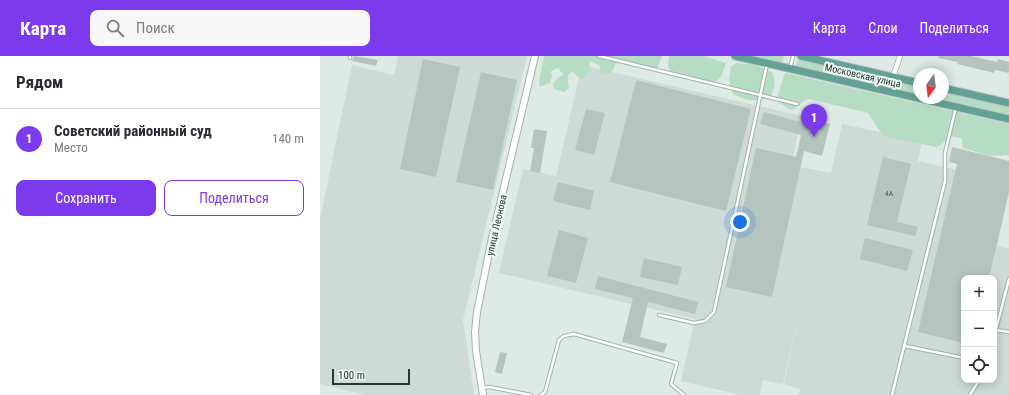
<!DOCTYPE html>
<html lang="ru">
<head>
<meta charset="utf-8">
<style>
  :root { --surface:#fff; --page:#f7f7f7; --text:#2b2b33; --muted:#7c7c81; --line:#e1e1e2; --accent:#7c3aed }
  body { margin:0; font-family:"Roboto Condensed",sans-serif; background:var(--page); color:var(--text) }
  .controls { position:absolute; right:12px; bottom:12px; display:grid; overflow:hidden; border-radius:8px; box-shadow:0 2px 10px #0003 }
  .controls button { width:36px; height:36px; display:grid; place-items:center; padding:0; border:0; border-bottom:1px solid var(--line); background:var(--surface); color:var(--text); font:20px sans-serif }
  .compass { position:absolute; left:593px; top:12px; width:36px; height:36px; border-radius:50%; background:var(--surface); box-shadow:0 2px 10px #0003; rotate:194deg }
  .scale { position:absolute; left:12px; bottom:10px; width:78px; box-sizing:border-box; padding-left:4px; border:2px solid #203a34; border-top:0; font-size:11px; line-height:14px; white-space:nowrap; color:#203a34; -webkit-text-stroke:3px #eff7f3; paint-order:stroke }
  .you { position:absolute; left:420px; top:166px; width:14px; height:14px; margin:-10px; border:3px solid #fff; border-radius:50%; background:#1a73e8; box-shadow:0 0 0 6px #1a73e833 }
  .badge { display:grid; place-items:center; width:26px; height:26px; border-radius:50%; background:var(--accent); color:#fff; font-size:13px; font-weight:700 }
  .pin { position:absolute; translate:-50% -33px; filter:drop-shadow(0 1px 2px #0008) }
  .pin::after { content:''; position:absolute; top:21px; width:14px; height:12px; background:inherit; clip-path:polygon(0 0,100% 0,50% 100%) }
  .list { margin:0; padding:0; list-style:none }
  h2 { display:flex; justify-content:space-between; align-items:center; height:52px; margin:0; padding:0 16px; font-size:17px }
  h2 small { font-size:13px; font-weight:400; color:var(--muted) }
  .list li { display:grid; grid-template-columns:26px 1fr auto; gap:12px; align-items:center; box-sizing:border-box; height:60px; padding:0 16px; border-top:1px solid var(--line) }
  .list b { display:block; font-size:15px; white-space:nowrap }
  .list p { margin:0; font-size:13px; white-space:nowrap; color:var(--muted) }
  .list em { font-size:13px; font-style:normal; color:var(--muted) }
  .actions { display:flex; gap:8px; padding:12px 16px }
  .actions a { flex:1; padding:9px 0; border:1px solid var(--accent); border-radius:8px; text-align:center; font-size:14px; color:var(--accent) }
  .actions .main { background:var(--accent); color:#fff }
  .icon { flex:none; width:22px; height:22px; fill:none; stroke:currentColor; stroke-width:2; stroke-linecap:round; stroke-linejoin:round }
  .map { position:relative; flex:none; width:689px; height:339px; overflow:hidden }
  header { display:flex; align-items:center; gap:24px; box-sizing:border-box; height:56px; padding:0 20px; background:var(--accent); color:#fff }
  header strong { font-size:19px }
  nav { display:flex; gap:22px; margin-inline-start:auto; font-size:14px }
  .search { width:280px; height:36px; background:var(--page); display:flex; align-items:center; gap:10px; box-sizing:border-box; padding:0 14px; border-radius:8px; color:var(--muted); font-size:15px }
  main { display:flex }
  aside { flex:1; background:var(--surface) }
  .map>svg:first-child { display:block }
  .built { fill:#cddad5; fill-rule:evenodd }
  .green { fill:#b6dcc3 }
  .building { fill:#b4c5bf }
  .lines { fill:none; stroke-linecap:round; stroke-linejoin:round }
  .lane-casing { stroke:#a1b2ad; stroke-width:4.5 }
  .street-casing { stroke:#a1b2ad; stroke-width:6 }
  .secondary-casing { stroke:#9eb6ae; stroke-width:8 }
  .primary-casing { stroke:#bcc4c2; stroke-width:9 }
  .lane { stroke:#fff; stroke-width:2.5 }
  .street { stroke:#fff; stroke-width:4.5 }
  .secondary { stroke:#fff; stroke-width:6 }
  .primary { stroke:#62a194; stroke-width:7 }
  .labels { text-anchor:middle; stroke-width:4; stroke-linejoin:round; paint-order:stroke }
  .number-label { font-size:8px; fill:#455d57 }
  .street-label { font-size:10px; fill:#203a34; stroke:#eff7f3 }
</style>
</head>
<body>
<header>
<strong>Карта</strong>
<div class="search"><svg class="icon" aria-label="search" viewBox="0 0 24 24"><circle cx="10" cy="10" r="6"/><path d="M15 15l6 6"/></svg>Поиск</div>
<nav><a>Карта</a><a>Слои</a><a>Поделиться</a></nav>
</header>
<main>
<aside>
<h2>Рядом<small></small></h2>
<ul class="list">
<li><span class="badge">1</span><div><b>Советский районный суд</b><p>Место</p></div><em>140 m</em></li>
</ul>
<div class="actions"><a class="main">Сохранить</a><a>Поделиться</a></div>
</aside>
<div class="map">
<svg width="689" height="339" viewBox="0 0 689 339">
  <rect width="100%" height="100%" fill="#deeae6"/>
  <g class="built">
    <path d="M78 0H207L143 264 154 339H45L0 328V163L32 9 74 19Z"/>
    <path d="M262 9 482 60 473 100 482 102 480 111 511 117 522 68 602 85 598 105 689 126V138L677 190 689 193V339H479L480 333 464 328 481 249 463 328 443 324 440 339H421L361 325 375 263 179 217 203 113 236 120ZM644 222H674V324H644Z"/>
  </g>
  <g class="green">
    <path d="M224 0H342L337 13 301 5 295 8 294 13 290 18 281 16 279 9 270 5 269 15 264 22H259L252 15C246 20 248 25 249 32L244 36 234 33 233 27 243 18 238 12 231 15 232 20 230 27 220 31 219 25Z"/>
    <path d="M349 0H384L406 7C404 12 403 20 398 24 387 30 362 21 351 17L348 10Z"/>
    <path d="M433 0H464L462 7Z"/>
    <path d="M478 2 599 30V40L476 11Z"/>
    <path d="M416 7C429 7 442 11 453 17 461 48 433 49 413 38L409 25 411 11Z"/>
    <path d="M465 17 689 68V99L669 100 643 92 642 82 630 80 622 88 616 91 563 80 548 57 489 43C482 45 478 52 471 54L459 47 457 42Z"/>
    <path d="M623 35 689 50V60L610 42H623Z"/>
  </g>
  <g class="building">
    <path d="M34 0 58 4 56 10 32 5Z"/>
    <path d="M619 0H651L677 6 678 3 689 6V17L675 14 674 17 637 8 638 6 618 2Z"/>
    <path d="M103 3 140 11 116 121 80 113Z"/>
    <path d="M161 16 197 24 173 134 136 126Z"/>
    <path d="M316 24 431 53 406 155 290 126Z"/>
    <path d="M266 53 285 57 274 99 255 94Z"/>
    <path d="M444 56 484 67 486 62 510 68 502 100 484 95 452 241 406 231 436 92 476 101 481 79 440 68Z"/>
    <path d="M214 73 227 75 220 117 210 115 214 92H211Z"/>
    <path d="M632 91 689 105V135L669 222H644V287L598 276 637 108 629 106Z"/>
    <path d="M563 101 591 108 577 166 598 171 595 180 547 169Z"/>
    <path d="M238 126 274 135 270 154 233 145Z"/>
    <path d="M239 174 268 182 256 227 227 220Z"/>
    <path d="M545 182 593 194 587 215 540 203Z"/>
    <path d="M324 202 362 211 358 229 320 221Z"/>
    <path d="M278 220 378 246 375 258 328 246 320 281 347 288 344 297 302 286 313 242 275 233Z"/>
    <path d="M180 296 187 297 182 318 175 316Z"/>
  </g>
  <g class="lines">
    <g class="lane-casing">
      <g id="lane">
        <path d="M279 0 477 48"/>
        <path d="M30 2V0"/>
        <path d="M470 13 473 0"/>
        <path d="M339 259 374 267 385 265 394 256 447 8"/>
        <path d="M676 274 689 276"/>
        <path d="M674 281 689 223"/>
        <path d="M585 290 644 302"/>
        <path d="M162 332 169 331 211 339"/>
        <path d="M221 339 225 336 239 284 244 280 254 278 357 307 351 328 364 339"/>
        <path d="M572 339 625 125V97L636 51"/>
        <path d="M650 339 659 324"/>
      </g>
    </g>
    <g class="street-casing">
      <path id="street" d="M573 21 580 0"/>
    </g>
    <g class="secondary-casing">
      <path id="secondary" d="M163 339 156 295 155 276 157 256 172 182 215 0"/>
    </g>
    <g class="primary-casing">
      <g id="primary">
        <path d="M415 0 689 63"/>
        <path d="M481 0 599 27"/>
        <path d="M623 32 689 47"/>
      </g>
    </g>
    <use href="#lane" class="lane"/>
    <use href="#street" class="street"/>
    <use href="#secondary" class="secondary"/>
    <use href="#primary" class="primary"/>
  </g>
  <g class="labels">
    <g class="number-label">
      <text x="569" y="140">4А</text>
    </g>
    <g class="street-label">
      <text transform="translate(543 19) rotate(13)" y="4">Московская улица</text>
      <text transform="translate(176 169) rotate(-77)" y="4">улица Леонова</text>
    </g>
  </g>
</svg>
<div class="controls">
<button>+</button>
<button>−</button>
<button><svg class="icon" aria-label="locate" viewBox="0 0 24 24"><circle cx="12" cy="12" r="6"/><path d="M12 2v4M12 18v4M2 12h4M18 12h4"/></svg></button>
</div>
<svg class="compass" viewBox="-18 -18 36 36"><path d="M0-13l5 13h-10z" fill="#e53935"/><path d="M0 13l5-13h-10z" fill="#7c7c81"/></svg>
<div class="scale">100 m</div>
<div class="you"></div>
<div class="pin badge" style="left:494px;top:81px">1</div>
</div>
</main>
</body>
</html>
